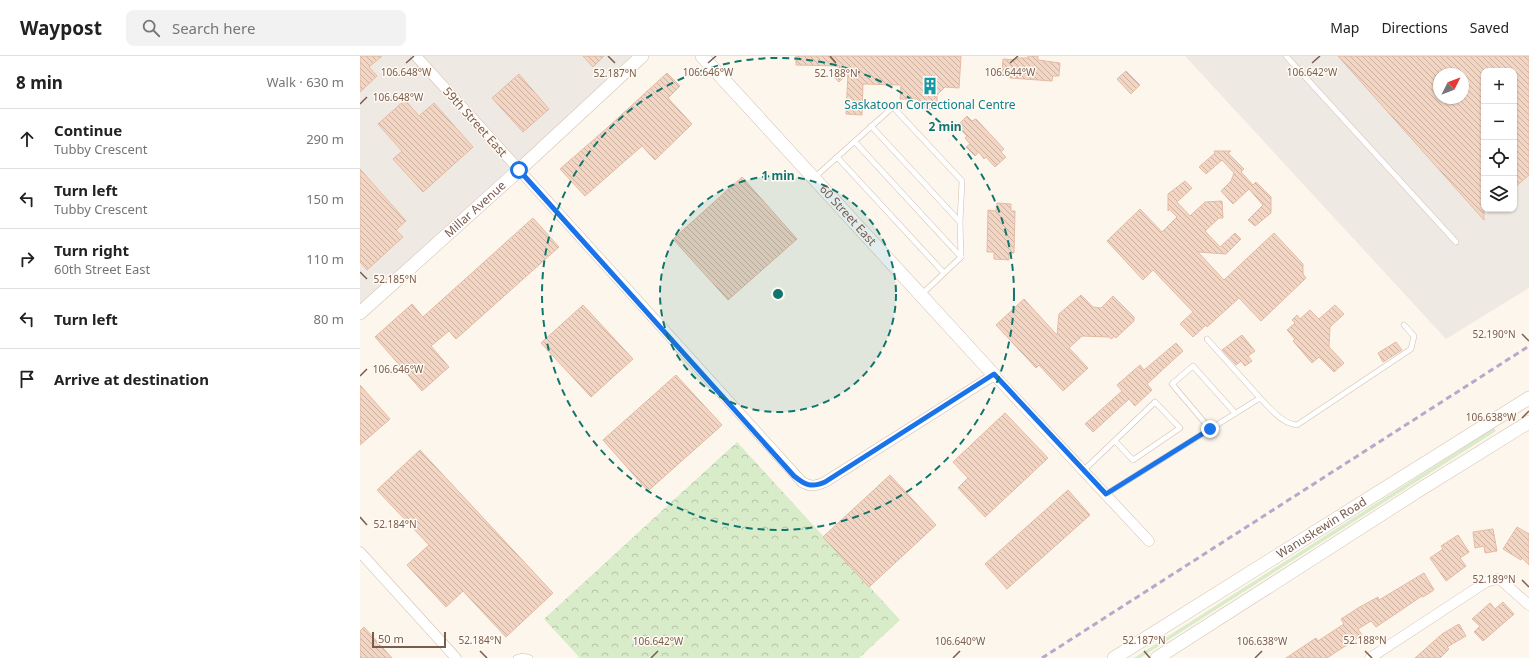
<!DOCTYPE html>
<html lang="en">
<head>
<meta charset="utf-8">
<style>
  :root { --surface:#fff; --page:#f2f2f2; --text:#222; --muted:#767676; --line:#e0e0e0 }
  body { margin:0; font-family:"Noto Sans",sans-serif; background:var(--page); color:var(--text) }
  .controls { position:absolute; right:12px; top:12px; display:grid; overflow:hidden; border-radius:8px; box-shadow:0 1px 3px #0004 }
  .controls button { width:36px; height:36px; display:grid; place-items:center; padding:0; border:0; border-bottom:1px solid var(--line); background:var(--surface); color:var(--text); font:20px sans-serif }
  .compass { position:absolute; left:1073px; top:12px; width:36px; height:36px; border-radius:50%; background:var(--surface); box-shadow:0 1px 3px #0004; rotate:48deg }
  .scale { position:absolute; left:12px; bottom:10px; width:74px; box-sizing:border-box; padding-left:4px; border:2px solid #7a5c4d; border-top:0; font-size:11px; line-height:14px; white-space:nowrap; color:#7a5c4d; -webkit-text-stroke:3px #fffaf3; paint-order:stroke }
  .stop { position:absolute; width:12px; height:12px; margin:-9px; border:3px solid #1a73e8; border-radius:50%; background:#fff }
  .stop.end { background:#1a73e8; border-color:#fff; box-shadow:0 1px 4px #0008 }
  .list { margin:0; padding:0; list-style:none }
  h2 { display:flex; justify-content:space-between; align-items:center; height:52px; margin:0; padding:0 16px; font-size:17px }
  h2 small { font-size:13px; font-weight:400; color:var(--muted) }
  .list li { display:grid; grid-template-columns:26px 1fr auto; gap:12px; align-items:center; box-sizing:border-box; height:60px; padding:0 16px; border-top:1px solid var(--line) }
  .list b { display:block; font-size:15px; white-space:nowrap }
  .list p { margin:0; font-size:13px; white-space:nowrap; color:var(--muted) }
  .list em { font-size:13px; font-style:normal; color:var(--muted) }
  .icon { flex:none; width:22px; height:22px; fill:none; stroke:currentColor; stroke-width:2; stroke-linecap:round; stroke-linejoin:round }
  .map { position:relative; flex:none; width:1169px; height:602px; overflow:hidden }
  header { display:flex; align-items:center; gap:24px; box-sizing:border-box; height:56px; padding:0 20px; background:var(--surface); border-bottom:1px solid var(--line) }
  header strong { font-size:19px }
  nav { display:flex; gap:22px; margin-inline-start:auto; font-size:14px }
  .search { width:280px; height:36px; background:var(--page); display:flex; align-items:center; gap:10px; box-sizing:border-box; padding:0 14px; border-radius:8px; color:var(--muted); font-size:15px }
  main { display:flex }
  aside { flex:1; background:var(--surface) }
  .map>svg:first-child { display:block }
  .industrial { fill:#efe9e4; fill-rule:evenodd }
  .grass { fill:#d8ecc9 }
  .park { fill:url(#park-crowns) }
  .building { fill:url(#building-back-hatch); stroke:#e6bba3; fill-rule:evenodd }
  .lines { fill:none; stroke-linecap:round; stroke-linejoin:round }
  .lane-casing { stroke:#d1beb0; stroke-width:6 }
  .street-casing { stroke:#d1beb0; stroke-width:11 }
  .secondary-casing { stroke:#d6c0b0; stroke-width:14 }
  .lane { stroke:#fff; stroke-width:5 }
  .street { stroke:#fff; stroke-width:10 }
  .secondary { stroke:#fff; stroke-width:13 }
  .rail { stroke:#b9a8c9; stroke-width:3; stroke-dasharray:6 4; stroke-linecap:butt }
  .route { stroke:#1a73e8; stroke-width:5 }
  .ticks { fill:none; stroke:#7a5c4d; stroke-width:1.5 }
  .ring { fill:none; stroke:#0f766e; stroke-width:2; stroke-dasharray:7 5 }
  .labels { text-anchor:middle; stroke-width:3; stroke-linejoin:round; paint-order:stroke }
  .culture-label { font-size:12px; fill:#0d838f; stroke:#fffaf3 }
  .street-label { font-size:12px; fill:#7a5c4d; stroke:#fffaf3 }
  .ticks-label { font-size:10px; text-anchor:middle; fill:#7a5c4d; stroke:#fffaf3; stroke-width:3; stroke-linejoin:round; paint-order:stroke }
  .centre { fill:#0f766e; stroke:#fffaf3; stroke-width:2 }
  .ring-label { font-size:12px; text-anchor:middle; font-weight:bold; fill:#0f766e; stroke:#fffaf3; stroke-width:3; stroke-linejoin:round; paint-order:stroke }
</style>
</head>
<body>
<header>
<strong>Waypost</strong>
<div class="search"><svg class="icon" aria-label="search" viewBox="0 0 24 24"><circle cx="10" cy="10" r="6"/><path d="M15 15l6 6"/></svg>Search here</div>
<nav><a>Map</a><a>Directions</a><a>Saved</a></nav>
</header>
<main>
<aside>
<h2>8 min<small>Walk · 630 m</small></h2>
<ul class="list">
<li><svg class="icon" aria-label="ahead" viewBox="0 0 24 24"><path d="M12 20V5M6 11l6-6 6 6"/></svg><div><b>Continue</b><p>Tubby Crescent</p></div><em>290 m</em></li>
<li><svg class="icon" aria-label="left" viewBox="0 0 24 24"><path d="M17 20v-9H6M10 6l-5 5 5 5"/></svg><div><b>Turn left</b><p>Tubby Crescent</p></div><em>150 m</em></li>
<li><svg class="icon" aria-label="right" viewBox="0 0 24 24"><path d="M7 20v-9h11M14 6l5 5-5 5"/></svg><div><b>Turn right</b><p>60th Street East</p></div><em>110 m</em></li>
<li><svg class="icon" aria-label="left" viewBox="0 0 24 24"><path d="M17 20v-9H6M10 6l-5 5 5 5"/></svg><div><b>Turn left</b></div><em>80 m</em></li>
<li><svg class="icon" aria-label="arrive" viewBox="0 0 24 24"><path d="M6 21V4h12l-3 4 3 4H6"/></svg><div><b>Arrive at destination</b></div></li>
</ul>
</aside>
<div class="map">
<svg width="1169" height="602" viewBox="0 0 1169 602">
  <defs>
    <pattern id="park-crowns" width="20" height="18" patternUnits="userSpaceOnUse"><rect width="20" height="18" fill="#d8ecc9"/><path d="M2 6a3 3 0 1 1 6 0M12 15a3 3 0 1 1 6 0" fill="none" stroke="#b4c2a5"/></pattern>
    <pattern id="building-back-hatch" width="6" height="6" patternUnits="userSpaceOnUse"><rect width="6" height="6" fill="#f3d5c3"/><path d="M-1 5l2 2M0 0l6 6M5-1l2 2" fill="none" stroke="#cab0a1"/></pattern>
  </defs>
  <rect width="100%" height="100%" fill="#fdf6ec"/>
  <g class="industrial">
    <path d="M0 0H282L0 257Z"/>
    <path d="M825 0H1169V232L1086 283ZM1124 15H1154V153H1124ZM1079 18H1103V42H1079Z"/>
  </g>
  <path class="grass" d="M1134 372 1136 375 780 602H774Z"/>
  <path class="park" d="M377 386 540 564 499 602H220L184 563Z"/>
  <g class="building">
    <path d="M0 0H22L9 11 17 20 0 36Z"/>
    <path d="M223 0H244L233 11Z"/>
    <path d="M436 0H601L599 32 585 31 577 39V48L572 53H566L557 43H540L541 29 503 28 502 59 486 58 488 17 479 26 471 18 480 10 436 9Z"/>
    <path d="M668 0H678V4L700 7 699 20H693L692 25 650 22V19L642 18 643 3 656 4V2H668Z"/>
    <path d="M978 0H1169V119L1154 132V15H1124V164ZM1079 18H1103V42H1079Z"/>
    <path d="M766 15 780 29 771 38 757 23Z"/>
    <path d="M307 17 320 30 308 42 332 68 295 104 282 90 225 140 200 113 247 72Z"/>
    <path d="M159 18 189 53 163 76 132 42Z"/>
    <path d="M45 44 59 60 74 47 113 91 63 136 33 103 42 95 18 68Z"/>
    <path d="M607 60 612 65 616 63 644 93 641 96 646 101 635 111 626 101 624 103 619 96 615 100 606 91 610 88 605 82 607 80 597 70Z"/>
    <path d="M854 95H871L868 97 884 113 881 116 893 129 896 126 911 141V157L895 170 888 164 903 149 889 133 873 148 861 135 871 125 874 117 862 104 846 118 839 111 855 97Z"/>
    <path d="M0 113 46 165 36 174 43 181 7 214 0 206Z"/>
    <path d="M382 121 437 183 368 244 313 183Z"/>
    <path d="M825 125 832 132 817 146 830 160 845 146 862 145 863 162H859L845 175 860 191 875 177 881 183 866 198 838 196 864 224 914 177 943 208V218L946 222 901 265 879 242 847 271 846 269 833 281 820 268 833 256 793 214 783 224 747 185 780 153 802 176 817 161 809 153 808 155V138Z"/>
    <path d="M637 147 651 148V155H655L654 197H649V204L634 203V196H627L628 154 636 155Z"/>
    <path d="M173 162 199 191 96 283 89 275 71 290 89 311 62 335 15 281 52 248 63 261Z"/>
    <path d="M721 239 733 251 741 252 753 240 774 261V265L756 282 755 280 751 283 749 281 722 280 709 292 728 312 703 335 679 309 676 312 636 269 664 243 697 279 699 258Z"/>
    <path d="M223 249 273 303 231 341 181 287Z"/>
    <path d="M975 249 984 258 970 271 969 291 984 307 974 316 959 301 952 307 933 285 935 283 927 274 935 267 932 264 937 259 940 263 950 254 959 263Z"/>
    <path d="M882 279 895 295 888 300 892 305 885 310 881 305 876 309 862 294Z"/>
    <path d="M1036 286 1042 294 1023 306 1018 297Z"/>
    <path d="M816 287 823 295 787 328 792 334 775 350 769 343 733 376 725 368 762 335 757 329 780 309 784 314Z"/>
    <path d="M316 319 362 369 288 435 243 384Z"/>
    <path d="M0 329 30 363 0 389Z"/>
    <path d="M645 357 688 402 625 461 598 432 608 422 593 406Z"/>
    <path d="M60 394 193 537 146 581 103 535 86 551 47 509 69 489 17 434Z"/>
    <path d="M530 419 576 469 509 531 463 481Z"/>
    <path d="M708 434 730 459 647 533 625 508Z"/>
    <path d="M1157 471 1169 478V509L1162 502 1161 504 1143 493Z"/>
    <path d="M1133 473 1137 495 1125 497 1124 490 1115 492 1113 476Z"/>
    <path d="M1098 479 1109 496 1100 502 1106 510 1086 525 1070 502 1083 493 1081 490Z"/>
    <path d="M1064 517 1074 534 1063 541 1062 540 1016 571 1011 565 998 573 1002 579 967 602H926L956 582 958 585 984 568 981 563 998 552 1018 541 1019 544Z"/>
    <path d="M1143 546 1154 558 1123 585 1114 576 1120 570 1112 563 1130 547 1135 553Z"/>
    <path d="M1099 568 1106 580 1087 591 1089 593 1080 602H1055L1082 578Z"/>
    <path d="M4 571 32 602H0V575Z"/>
  </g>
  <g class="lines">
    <g class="lane-casing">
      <g id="lane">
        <path d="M926 0 1096 186"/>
        <path d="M511 70 600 166"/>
        <path d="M495 86 601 201"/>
        <path d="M477 101 584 217"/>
        <path d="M455 121 533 51 602 125 600 166 601 201 561 239"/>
        <path d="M847 283 900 342"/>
        <path d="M850 373 812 328 833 310 875 357"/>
        <path d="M723 415 795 346 820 372 773 404 755 385"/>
        <path d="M746 438 900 342C911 353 921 367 937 369L1051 293 1054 280 1044 269"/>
        <path d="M156 602 163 600 170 602"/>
      </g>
    </g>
    <g class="street-casing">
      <g id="street">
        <path d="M56 0 442 426C450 431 456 430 465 426L634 319 789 485"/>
        <path d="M0 496 96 602"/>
        <path d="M1010 602 1126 526 1137 523 1142 525 1169 549"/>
      </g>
    </g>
    <g class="secondary-casing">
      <g id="secondary">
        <path id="s1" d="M342 0 634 319"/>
        <path id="s2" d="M0 257 159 114 282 0"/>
        <path id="s3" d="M754 602 1169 342"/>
        <path d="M797 602 1061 433 1169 366"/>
      </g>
    </g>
    <use href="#lane" class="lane"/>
    <use href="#street" class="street"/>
    <use href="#secondary" class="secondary"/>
    <path class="rail" d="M682 602 1169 290"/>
  </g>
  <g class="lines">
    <path class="route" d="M159 114 434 420C445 429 451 432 465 426L634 318 746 438 850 373"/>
  </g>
  <path class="ticks" d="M248 0 255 7M470 0 476 7M46 7 54 0M348 7 356 0M650 7 658 0M952 7 960 0M0 48 7 41M0 216 7 223M1162 278 1169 285M0 320 7 313M1162 362 1169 355M0 461 7 469M1162 524 1169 531M120 595 127 602M784 595 790 602M1005 595 1012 602M291 602 298 595M593 602 600 595M895 602 902 595"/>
  <circle cx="418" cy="238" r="118" fill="#0f766e" fill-opacity=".12"/>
  <g class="ring">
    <circle cx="418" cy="238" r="118"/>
    <circle cx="418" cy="238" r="236"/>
  </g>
  <defs>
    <g id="building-bare" transform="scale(1.38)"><path d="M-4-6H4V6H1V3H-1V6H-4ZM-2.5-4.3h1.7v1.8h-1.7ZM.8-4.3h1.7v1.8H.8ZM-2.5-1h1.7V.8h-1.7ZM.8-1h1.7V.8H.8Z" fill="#0f9aa8" stroke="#fffaf3" stroke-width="2.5" paint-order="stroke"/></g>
  </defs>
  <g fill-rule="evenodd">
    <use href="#building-bare" x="570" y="30"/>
  </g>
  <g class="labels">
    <g class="culture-label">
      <text x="570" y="53">Saskatoon Correctional Centre</text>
    </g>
    <g class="street-label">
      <text transform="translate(115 66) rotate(48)" y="4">59th Street East</text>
      <text dy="4" stroke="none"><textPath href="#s2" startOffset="155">Millar Avenue</textPath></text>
      <text dy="4" stroke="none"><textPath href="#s1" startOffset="216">60 Street East</textPath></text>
      <text dy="4" stroke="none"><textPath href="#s3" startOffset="245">Wanuskewin Road</textPath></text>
    </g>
  </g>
  <g class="ticks-label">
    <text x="650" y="20">106.644°W</text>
    <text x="46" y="20">106.648°W</text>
    <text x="348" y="20">106.646°W</text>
    <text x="952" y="20">106.642°W</text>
    <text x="255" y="21">52.187°N</text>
    <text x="476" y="21">52.188°N</text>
    <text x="38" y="45">106.648°W</text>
    <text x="35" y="227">52.185°N</text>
    <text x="1134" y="282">52.190°N</text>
    <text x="38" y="317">106.646°W</text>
    <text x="1131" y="365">106.638°W</text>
    <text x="35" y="472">52.184°N</text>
    <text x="1134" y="527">52.189°N</text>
    <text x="120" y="588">52.184°N</text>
    <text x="784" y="588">52.187°N</text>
    <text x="1005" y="588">52.188°N</text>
    <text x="298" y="589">106.642°W</text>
    <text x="600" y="589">106.640°W</text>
    <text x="902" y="589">106.638°W</text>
  </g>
  <circle cx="418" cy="238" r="6" class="centre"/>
  <g class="ring-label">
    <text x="585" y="75">2 min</text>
    <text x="418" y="124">1 min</text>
  </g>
</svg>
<div class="controls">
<button>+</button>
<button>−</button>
<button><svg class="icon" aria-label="locate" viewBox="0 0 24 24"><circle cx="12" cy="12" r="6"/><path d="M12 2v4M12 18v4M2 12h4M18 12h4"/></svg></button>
<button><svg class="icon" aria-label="layers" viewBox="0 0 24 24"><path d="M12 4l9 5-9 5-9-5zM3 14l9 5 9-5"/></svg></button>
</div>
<svg class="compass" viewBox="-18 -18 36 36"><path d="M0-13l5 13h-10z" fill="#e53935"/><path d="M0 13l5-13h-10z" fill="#767676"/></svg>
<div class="scale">50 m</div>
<div class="stop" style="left:159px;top:114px"></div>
<div class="stop end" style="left:850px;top:373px"></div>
</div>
</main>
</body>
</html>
